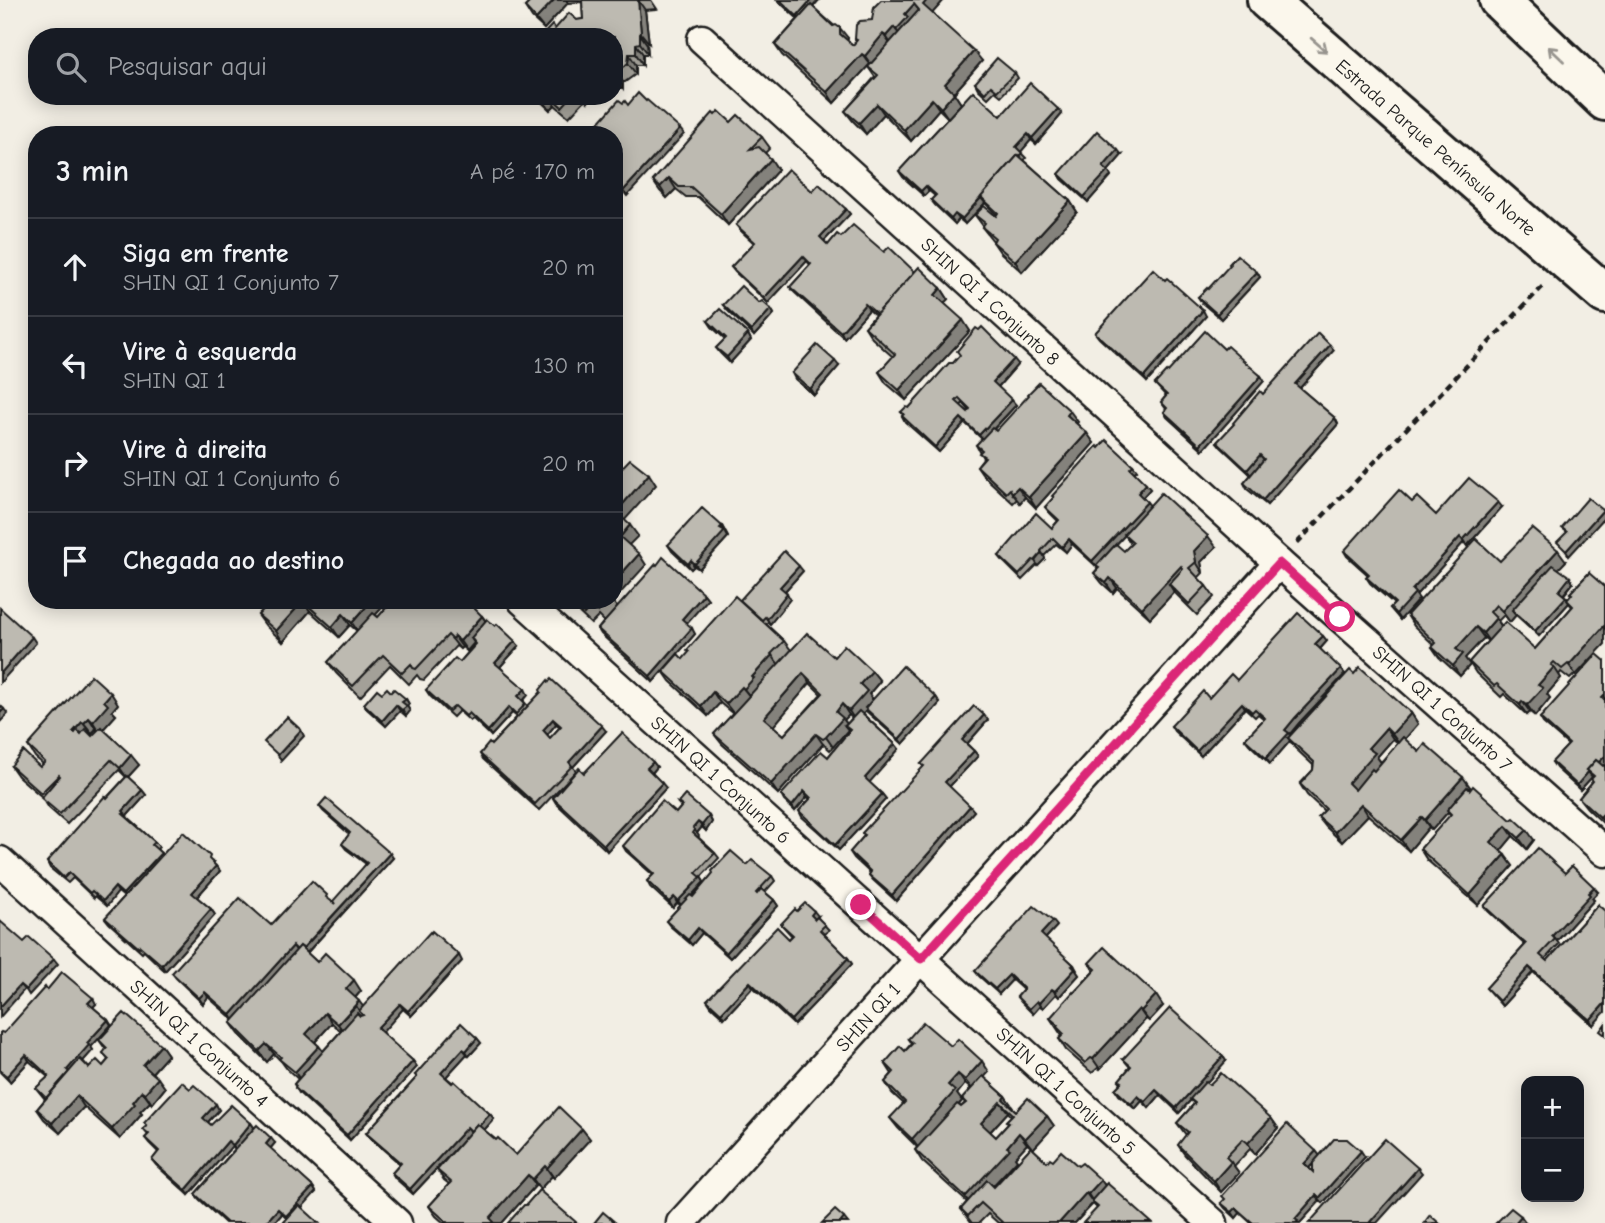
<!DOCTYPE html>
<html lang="pt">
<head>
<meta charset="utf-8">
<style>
  :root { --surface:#171b24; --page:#20242c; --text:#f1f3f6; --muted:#9ea1a6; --line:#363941 }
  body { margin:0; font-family:"Comic Neue",sans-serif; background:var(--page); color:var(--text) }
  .controls { position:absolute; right:21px; bottom:21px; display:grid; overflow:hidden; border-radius:14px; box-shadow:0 4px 18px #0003 }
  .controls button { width:63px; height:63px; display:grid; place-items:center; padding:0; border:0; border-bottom:2px solid var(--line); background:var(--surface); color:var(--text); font:35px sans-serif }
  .stop { position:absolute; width:21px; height:21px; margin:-16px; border:5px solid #db2777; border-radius:50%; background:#fff }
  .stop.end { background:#db2777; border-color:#fff; box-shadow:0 2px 7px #0008 }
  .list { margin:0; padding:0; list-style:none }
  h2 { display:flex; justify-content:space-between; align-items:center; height:91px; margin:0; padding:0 28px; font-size:30px }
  h2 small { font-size:23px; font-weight:400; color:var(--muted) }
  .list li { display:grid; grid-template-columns:46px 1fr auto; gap:21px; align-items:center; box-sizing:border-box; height:98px; padding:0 28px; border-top:2px solid var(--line) }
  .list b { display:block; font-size:26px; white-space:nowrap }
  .list p { margin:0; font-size:23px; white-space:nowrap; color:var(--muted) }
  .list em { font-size:23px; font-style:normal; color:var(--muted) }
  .icon { flex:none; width:38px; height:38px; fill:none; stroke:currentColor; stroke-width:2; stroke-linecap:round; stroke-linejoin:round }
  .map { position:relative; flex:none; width:1605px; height:1223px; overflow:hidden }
  .search { position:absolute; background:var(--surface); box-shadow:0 4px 18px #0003; left:28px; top:28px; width:595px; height:77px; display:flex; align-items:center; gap:18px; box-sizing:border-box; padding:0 24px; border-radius:28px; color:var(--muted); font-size:26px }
  .panel { position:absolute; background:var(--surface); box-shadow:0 4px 18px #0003; left:28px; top:126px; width:595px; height:483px; border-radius:28px }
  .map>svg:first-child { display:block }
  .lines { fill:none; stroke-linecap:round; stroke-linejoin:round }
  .street-casing { stroke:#1c1c1c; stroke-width:33 }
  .secondary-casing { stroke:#1c1c1c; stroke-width:44 }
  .path { stroke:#1c1c1c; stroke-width:4.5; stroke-dasharray:7 5; stroke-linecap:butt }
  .street { stroke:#fbf7ec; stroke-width:28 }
  .secondary { stroke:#fbf7ec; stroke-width:38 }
  .wall { fill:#a3a098; stroke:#1c1c1c; stroke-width:2; fill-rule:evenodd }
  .shaded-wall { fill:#84827c; stroke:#1c1c1c; stroke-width:2 }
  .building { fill:#bdbab1; stroke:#1c1c1c; stroke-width:2; fill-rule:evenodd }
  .oneway { stroke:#97948e }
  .route { stroke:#db2777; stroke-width:9 }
  .labels { text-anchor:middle; stroke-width:7; stroke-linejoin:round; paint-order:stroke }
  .street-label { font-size:19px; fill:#1c1c1c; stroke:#fbf7ec }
</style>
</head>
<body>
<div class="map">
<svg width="1605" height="1223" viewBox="0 0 1605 1223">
  <rect width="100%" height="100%" fill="#f2eee4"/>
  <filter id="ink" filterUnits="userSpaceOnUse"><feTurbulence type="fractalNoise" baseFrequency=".0143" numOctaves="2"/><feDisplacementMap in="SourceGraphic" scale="14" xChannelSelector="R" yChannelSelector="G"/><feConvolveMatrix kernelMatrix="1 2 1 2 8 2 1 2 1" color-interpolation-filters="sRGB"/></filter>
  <g filter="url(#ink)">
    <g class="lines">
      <g class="street-casing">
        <g id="street">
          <path id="s1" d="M702 39 1279 563 1605 852"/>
          <path id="s2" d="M522 600 1213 1223"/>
          <path id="s3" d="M0 861 397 1223"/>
          <path id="s4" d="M681 1223 1279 563"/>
        </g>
      </g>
      <g class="secondary-casing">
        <g id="secondary">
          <path id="s5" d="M1267 0 1605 294"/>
          <path d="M1499 0 1605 101"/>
        </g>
      </g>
      <path class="path" d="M1297 543 1545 284"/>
      <use href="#street" class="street"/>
      <use href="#secondary" class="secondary"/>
    </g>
    <g class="wall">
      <path d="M532 0H651L657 9 645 10 649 43 647 44 648 54H643V65H636V74L625 82H623V88H614V37L555 29 577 20 583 19 582 2 568 3 544 29 532 18 525 7Z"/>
      <path d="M777 0H819L813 7 848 38 847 40 853 45 856 41 855 39 872 20 944 0 932 13 982 61 954 93 961 104 1001 116 1058 109 1062 114 1036 144 1031 140 1020 152 1026 158 1024 160 1070 201 1077 212 1022 272 1000 252 993 242V241L982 227 983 226 975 215 996 216 997 215 985 203 965 224 959 219 955 224 935 205 931 200 935 196 929 191 924 196 903 177 899 171 948 118 939 109 911 141 884 114 866 134 853 121 845 111 875 77 868 67 870 64 834 103 782 55 775 45 798 19Z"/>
      <path d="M1015 73 1018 78 1001 96 995 91 988 98 978 89 975 83Z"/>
      <path d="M535 96H593L588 102 585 100 569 117 555 105 550 110Z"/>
      <path d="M715 115 762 137 770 148 765 153 778 170 728 225 698 197H686L676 189 667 198 660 191 653 181Z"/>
      <path d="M1122 155 1108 171 1111 176 1088 202 1062 179 1059 174Z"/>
      <path d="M812 191 846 209 850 214 824 241 828 245 841 237 884 252 941 288 948 299 944 303 970 331 906 400 886 383 879 372 893 357 872 338 865 327 875 315 869 310 844 338 794 292 790 287 810 265 807 261 768 303 735 272 731 267 754 243 740 230 736 225Z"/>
      <path d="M1257 272 1260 277 1221 319 1202 303 1198 297 1208 289Z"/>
      <path d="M1165 280 1206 316 1147 382 1099 338 1095 333Z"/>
      <path d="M723 305 771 309 774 314 754 336 727 310Z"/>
      <path d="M708 321 748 334 751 340 730 363 720 353 716 348 725 339 712 327Z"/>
      <path d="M1224 349 1261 376 1264 381 1203 450 1167 417 1164 412 1166 409 1161 402 1166 396 1155 384 1168 372Z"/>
      <path d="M1334 350 1300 388 1335 418 1338 424 1267 505 1247 489 1244 483 1251 475 1221 447 1217 442 1263 394Z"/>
      <path d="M953 363 1018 364 998 387 1016 405 994 429 996 431 1078 422 1076 423 1094 443 1036 508 1025 497 1020 503 1017 499 1013 503 984 476 977 466 983 458 976 445 982 439 965 423 939 452 905 422 902 416 903 415 901 412 909 408ZM963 403 969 410 968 412 961 406Z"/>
      <path d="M839 366 814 395 795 379 792 373Z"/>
      <path d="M1099 448 1133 465 1137 470 1134 473 1150 489 1142 497 1150 506 1216 547 1201 562 1203 573 1198 578 1206 586 1214 597 1197 615 1174 592 1150 618 1117 588 1113 593 1102 583 1094 573 1098 568 1096 566 1124 551 1131 544 1125 535 1096 566 1072 544 1066 552 1056 544 1044 556 1045 559 1038 566 1037 565 1022 580 1003 561 999 556 1052 528 1058 521 1049 512 1045 507Z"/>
      <path d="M1412 502 1436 515 1502 507 1467 546 1464 542 1416 595 1419 599 1400 620 1390 608 1394 604 1370 583 1366 577 1368 575 1347 556 1344 551Z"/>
      <path d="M722 526 728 537 699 569 694 566 691 569 672 551 668 545Z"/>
      <path d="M1500 561H1566L1558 569 1573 583 1564 595 1568 599 1571 595 1570 593 1589 573 1576 675 1575 674 1570 679 1561 672 1559 675 1561 678 1547 694 1550 698 1535 716 1530 712 1527 715 1504 694 1501 697 1476 673 1469 662 1488 641 1484 638 1465 658 1470 665 1460 676 1439 657 1432 647 1434 645 1414 626 1407 615ZM1569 603 1572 607 1535 649 1502 626 1498 621 1504 615 1510 622 1516 615 1539 636Z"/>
      <path d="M803 571 785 591 790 599 770 624 768 622 766 624 784 641 791 650 834 657 872 671 880 681 869 694 873 699 936 697 940 703 903 744 866 711 863 714 895 744 899 749 869 782 882 794 886 799 839 850 802 817 799 811 810 799 807 797 795 811 784 801 781 795 828 757 849 732 848 730 830 750 823 744 778 794 722 744 714 734 733 714 720 703 708 716 670 681 663 671 653 682 601 634 598 629 604 621 599 616 591 624 571 605 567 600H614L613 602 617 607 704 594 708 599 686 623 695 634 666 667 683 659 742 602ZM810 683 821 694 784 735 773 726ZM849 715 852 718 847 724 844 720Z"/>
      <path d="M272 600H389L375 615 378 617 482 616 486 621 519 646 500 667 528 695 523 701 528 706 606 731 573 767 576 771 539 810 483 759 480 754 491 745 517 717 512 713 491 736 473 719 470 721 459 711 453 717 430 696 426 690 460 662 475 644 474 643 467 651 462 647 460 649 456 646 424 680 420 679 417 675 409 684 390 665 360 697 336 673 328 662 357 631 350 625 339 637 310 611 283 642 266 626 258 615ZM556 724 560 727 550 738 547 735Z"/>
      <path d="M1323 636 1327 641 1320 649 1345 674 1299 723 1290 734V735L1354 674 1411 713 1418 724 1404 739 1419 752 1470 787 1469 789 1534 840 1527 849 1513 836 1500 851 1513 866 1478 905 1427 860 1420 849 1451 815 1448 812 1432 830 1429 827 1409 851 1368 815 1342 842 1326 827 1318 817 1324 811 1307 795 1300 784 1313 770V765L1295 748 1290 741 1270 764 1249 744 1245 739 1264 719 1258 714 1255 717 1245 708 1201 756 1174 731 1171 726 1209 698 1237 680ZM1393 739 1398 743 1381 762 1377 757Z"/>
      <path d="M1605 661V825L1587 808 1579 798 1593 781 1592 777 1580 790 1556 768 1552 762 1568 745 1543 723 1540 718Z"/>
      <path d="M391 692 406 699 409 704 407 706 410 711 406 716 400 711 386 726 367 709 364 704 382 693Z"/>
      <path d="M118 704 112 711 116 715 103 729 139 765 128 777 142 790 146 795 127 816 128 818 155 842 159 847 157 849 162 855 214 862 213 863 220 871 197 897 211 909 215 915 165 971 144 951 142 953 109 923 105 918 124 897 118 892 107 906 95 896 94 898 73 878 68 883 50 868 47 862 126 777 119 770 67 824 49 808 42 797 18 776 11 766 40 767 43 764 35 757 28 746ZM96 729 98 731 92 736 89 733 90 732 92 733Z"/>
      <path d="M988 720 967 744 974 751 978 756 949 787 974 811 896 901 873 880 869 875 870 873 854 858 850 852 864 836 862 833 924 767 921 764Z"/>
      <path d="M653 762 657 767 652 773 666 788 607 851 556 803 553 798Z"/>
      <path d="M678 803 709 816 712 822 706 831 702 827 697 833 699 836 698 837 715 853 719 858 701 877 704 882 692 896 693 897 747 865 772 876 775 881 765 892 774 900 778 906 730 958 702 933 692 945 670 926 666 921 681 905 677 903 673 908 650 887 647 881 653 875 626 851 623 846 676 813 681 807Z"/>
      <path d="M319 806 393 858 307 953 317 962 361 991 355 998 363 1007 462 961 411 1016 403 1009 381 1033 413 1061 417 1067 350 1140 299 1093 294 1084 298 1079 287 1069 281 1061 274 1054 267 1062 239 1034 231 1023 234 1020 208 997 203 1004 176 978 172 973 271 925 331 901 335 904 366 864 346 849 342 844 349 834 323 811ZM332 1023 341 1031 323 1051 315 1042Z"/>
      <path d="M1565 873 1598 892 1592 898 1594 900 1557 941 1559 944 1545 959 1547 961 1598 905 1593 1025 1533 972 1502 1006 1486 988 1525 945 1488 911 1484 906Z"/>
      <path d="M818 916 817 917 829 930 824 934 848 958 852 964 794 1025 753 987 724 1018 711 1006 707 1000 792 936 781 924Z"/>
      <path d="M1057 926 1045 939 1074 965 1077 970 1076 971 1079 975 1059 997 1056 994 1043 1008 1040 1006 1033 1014 1021 1002 1017 997 1023 990 1012 980 999 994 979 976 975 971Z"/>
      <path d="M1089 963 1163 1006 1149 1021 1146 1019 1100 1069 1098 1068 1092 1073 1066 1050 1059 1039 1062 1036 1050 1018 1094 971Z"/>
      <path d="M47 990 96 1004 93 1007 108 1020 111 1025 91 1047 93 1050 83 1061 89 1068 103 1066 108 1060 103 1053 106 1050 99 1040 161 1045 168 1055 152 1073 165 1088 152 1104 150 1102 140 1112 142 1114 120 1139 84 1107 60 1133 44 1119 37 1109 45 1099 36 1088 48 1077 29 1061 10 1082 0 1072V1033H4Z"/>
      <path d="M477 1038 481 1043 469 1056 467 1054 446 1077 490 1114 494 1119 484 1130 496 1140 516 1155 582 1129 590 1139 554 1178 552 1176 540 1189 536 1185 502 1223H444L436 1216 429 1206 449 1184 444 1180 437 1170 451 1154 413 1194 395 1178 392 1173 400 1164 370 1138 366 1133 417 1077 415 1075Z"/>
      <path d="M908 1039 951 1046 989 1072 984 1077 1005 1096 1012 1107 1016 1111 1047 1116 1054 1126 1033 1149 1047 1162 1053 1160 1078 1166 1105 1185 1097 1208 1093 1204 1075 1223H998L988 1214 979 1223H972L961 1209 967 1202 922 1161 915 1150 917 1147 898 1128 890 1118 904 1104 892 1093 885 1082 892 1074 885 1063 905 1051 911 1044ZM965 1084 971 1089 962 1099 965 1103 961 1107 959 1105 962 1101 957 1094ZM1008 1112 1011 1116 1006 1121 1008 1124 996 1137 990 1132ZM1027 1144 1031 1147 994 1187 993 1186 1017 1160 1015 1157Z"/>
      <path d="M1123 1059 1226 1061 1206 1083 1271 1118 1278 1128 1255 1154 1250 1149 1234 1166 1239 1173 1221 1192 1185 1155 1178 1145 1186 1135 1177 1123 1194 1104 1191 1100 1179 1113 1160 1095 1149 1108 1142 1101 1135 1109 1119 1095 1115 1089 1121 1083 1119 1080 1130 1067Z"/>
      <path d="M190 1089 219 1110 208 1122 211 1125 251 1123 254 1127 275 1143 270 1149 313 1187 316 1192 287 1219 282 1214 274 1223H225L199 1199 195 1194 235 1149 232 1146 189 1195 156 1165 152 1160 158 1152 149 1143 145 1138 148 1135 143 1129Z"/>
      <path d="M1316 1151 1319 1155 1365 1157 1323 1203 1320 1201 1300 1223H1251L1240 1213 1236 1218 1225 1208 1221 1203ZM1313 1164V1172L1309 1168Z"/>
    </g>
    <g class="shaded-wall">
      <path d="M554 0H566L568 3 544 29 536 19Z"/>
      <path d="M638 0 645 10 649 43 641 33Z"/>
      <path d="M811 0H819L800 21 797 16Z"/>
      <path d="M927 0H944L930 16 923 5Z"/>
      <path d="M914 4 922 14 904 40 896 30 905 14Z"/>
      <path d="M894 27 901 37 893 47 886 36Z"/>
      <path d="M840 28 848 38 847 44 840 34Z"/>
      <path d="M640 34 647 44 648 54 640 43Z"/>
      <path d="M883 34 891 45 872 66 865 56Z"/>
      <path d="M636 44 643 54V65L636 54Z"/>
      <path d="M974 51 982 61 952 95 945 84Z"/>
      <path d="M629 54 636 65V74L628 63Z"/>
      <path d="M862 54 870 64 834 103 827 92Z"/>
      <path d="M616 71 623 82V88L616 77Z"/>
      <path d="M954 93 961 104 948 118 941 108Z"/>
      <path d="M546 96H550L555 105 550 110 543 100Z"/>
      <path d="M584 96H593L588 102Z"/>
      <path d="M932 99 939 109 911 141 904 130Z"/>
      <path d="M877 104 884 114 866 134 859 123Z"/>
      <path d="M1058 109 1062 114 1036 144 1032 138Z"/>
      <path d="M680 129 684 134 627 196 623 191Z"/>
      <path d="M1028 134 1031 140 1020 153 1016 147Z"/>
      <path d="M1118 150 1122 155 1108 171 1111 176 1088 202 1084 197 1103 167Z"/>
      <path d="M771 159 778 170 728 225 721 214Z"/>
      <path d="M669 178 676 189 667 198 660 187Z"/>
      <path d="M926 186 929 191 924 196 921 191Z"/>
      <path d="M981 198 985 203 965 224 962 219Z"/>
      <path d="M1070 201 1077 212 1022 272 1015 261Z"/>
      <path d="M846 209 850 214 823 242 820 237Z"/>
      <path d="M955 214 959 219 955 224 951 219Z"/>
      <path d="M803 256 807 261 768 303 764 298Z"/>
      <path d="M1257 272 1260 277 1221 319 1217 314Z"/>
      <path d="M941 288 948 299 942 306 935 295Z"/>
      <path d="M865 304 869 310 844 338 841 332Z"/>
      <path d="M771 309 774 314 754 336 751 331Z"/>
      <path d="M1203 310 1206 316 1147 382 1144 377Z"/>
      <path d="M963 320 970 331 906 400 899 390Z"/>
      <path d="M748 334 751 340 730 363 727 357Z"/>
      <path d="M1330 345 1334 350 1299 389 1295 384Z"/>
      <path d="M1014 359 1018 364 997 388 993 382Z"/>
      <path d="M835 361 839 366 814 395 810 389Z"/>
      <path d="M1261 376 1264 381 1203 450 1200 445Z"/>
      <path d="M1012 400 1016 405 983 440 979 435Z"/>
      <path d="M1070 411 1078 422 1075 425 1067 415Z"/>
      <path d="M961 418 965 423 939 452 935 447Z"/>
      <path d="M1335 418 1338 424 1267 505 1263 500Z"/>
      <path d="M1087 433 1094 443 1036 508 1029 497Z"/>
      <path d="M1260 455 1264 460 1251 475 1247 470Z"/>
      <path d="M1133 465 1137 470 1133 473 1130 468Z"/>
      <path d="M649 474 656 485 623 522 616 512Z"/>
      <path d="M1146 484 1150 489 1141 499 1138 493Z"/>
      <path d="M1018 487 1025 497 1020 503 1012 493Z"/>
      <path d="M1147 502 1151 507 1096 566 1092 561Z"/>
      <path d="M1498 502 1502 507 1467 546 1463 540Z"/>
      <path d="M1603 510 1605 514V517L1569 556 1566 551Z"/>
      <path d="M630 525 638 536 627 547 620 537Z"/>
      <path d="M722 526 728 537 699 569 695 564Z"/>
      <path d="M1208 536 1216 547 1201 562 1203 573 1196 562 1194 551Z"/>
      <path d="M1460 537 1464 542 1416 595 1419 599 1400 620 1396 614 1412 590Z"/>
      <path d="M1069 539 1072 544 1066 552 1062 547Z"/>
      <path d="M1558 550 1566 561 1516 614 1512 610 1516 615 1510 622 1502 611Z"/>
      <path d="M1041 551 1044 556 1045 559 1038 566 1035 561Z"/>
      <path d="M639 554 646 565 614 600V582Z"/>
      <path d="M691 560 694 566 691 569 688 564Z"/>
      <path d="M799 566 803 571 784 592 780 587Z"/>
      <path d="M1181 566 1188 577 1169 584 1174 592 1150 618 1142 608Z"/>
      <path d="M1570 577 1573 583 1562 596 1559 591Z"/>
      <path d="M1110 578 1117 588 1113 593 1106 583Z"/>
      <path d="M787 593 790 599 770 624 767 619Z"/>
      <path d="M704 594 708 599 686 624 682 619Z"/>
      <path d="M1566 597 1570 602 1567 600 1569 603 1539 636 1535 631Z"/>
      <path d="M372 600H389L359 633 352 623Z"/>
      <path d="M303 601 310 611 283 642 276 631Z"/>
      <path d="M343 614 350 625 339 637 332 627Z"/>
      <path d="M482 616 489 626 471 638 474 643 467 651 460 641Z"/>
      <path d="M1496 618 1503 629 1490 643 1483 633Z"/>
      <path d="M1605 625V644L1576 675 1569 665Z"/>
      <path d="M1476 627 1484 638 1465 658 1470 665 1460 676 1453 666 1456 649Z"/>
      <path d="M692 628 695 634 653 682 650 676Z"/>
      <path d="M454 636 462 647 460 649 452 639Z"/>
      <path d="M1323 636 1327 641 1319 650 1315 644Z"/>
      <path d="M32 637 36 643 0 683V674Z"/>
      <path d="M515 641 519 646 499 668 495 663Z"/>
      <path d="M772 655 779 665 752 699 744 689 752 677Z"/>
      <path d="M1554 667 1561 678 1547 694 1550 698 1535 716 1527 705 1538 685Z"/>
      <path d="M1341 669 1345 674 1299 723 1290 734 1292 738H1288L1290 741 1270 764 1266 758 1285 730 1295 718Z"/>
      <path d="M872 671 880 681 869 694 874 702 856 722 849 711 860 684Z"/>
      <path d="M803 673 810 683 771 729 764 718Z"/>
      <path d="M742 687 750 697 734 714 726 704Z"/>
      <path d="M525 689 528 695 522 702 518 696Z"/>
      <path d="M713 692 720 703 708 716 701 706Z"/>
      <path d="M111 693 118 704 112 711 116 715 100 733 93 722 104 701Z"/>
      <path d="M936 697 940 703 903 744 899 739Z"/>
      <path d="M406 699 409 704 407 706 410 711 406 716 402 710V702Z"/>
      <path d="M1522 701 1530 712 1527 715 1520 705Z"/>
      <path d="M1242 703 1245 708 1201 756 1197 751Z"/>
      <path d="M842 704 849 715 844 720 850 728 845 726 848 730 833 747 826 737 836 712Z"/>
      <path d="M396 705 400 711 386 726 382 721Z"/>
      <path d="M509 707 512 713 491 736 488 731Z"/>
      <path d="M4 709 8 714 0 722V713Z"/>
      <path d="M1411 713 1418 724 1400 745 1392 734Z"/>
      <path d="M984 715 988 720 966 745 962 740Z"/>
      <path d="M89 718 96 729 92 733 84 723Z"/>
      <path d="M553 719 556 724 547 735 543 730Z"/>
      <path d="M82 722 90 732 80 742 73 732Z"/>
      <path d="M602 726 606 731 573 767 569 762Z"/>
      <path d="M1386 728 1393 739 1377 757 1382 764 1356 794 1348 783 1368 748Z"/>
      <path d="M301 730 304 736 281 761 278 755Z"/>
      <path d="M816 734 823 744 778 794 771 784Z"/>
      <path d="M895 744 899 749 869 783 865 778Z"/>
      <path d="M974 751 978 756 948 788 945 782Z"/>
      <path d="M131 755 139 765 127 778 120 768Z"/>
      <path d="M1605 756V765L1594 768Z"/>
      <path d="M653 762 657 767 651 774 647 768Z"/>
      <path d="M1588 772 1592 777 1580 790 1577 785Z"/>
      <path d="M1463 777 1470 787 1432 830 1425 820Z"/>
      <path d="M662 783 666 788 607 851 604 845Z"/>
      <path d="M142 790 146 795 127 816 123 811Z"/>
      <path d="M804 791 807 797 795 811 792 806Z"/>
      <path d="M882 794 886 799 839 850 835 845Z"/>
      <path d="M1361 804 1368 815 1342 842 1335 832Z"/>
      <path d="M970 806 974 811 896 901 892 895Z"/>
      <path d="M1605 812V823L1600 817Z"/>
      <path d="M709 816 712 822 706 831 702 825Z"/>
      <path d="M1422 817 1429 827 1409 851 1401 840Z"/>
      <path d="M698 822 702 827 697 833 693 828Z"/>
      <path d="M1506 826 1513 836 1499 853 1491 842Z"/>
      <path d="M1527 830 1534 840 1527 849 1519 838Z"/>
      <path d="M161 853 165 858 127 899 123 894Z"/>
      <path d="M390 853 393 858 303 957 300 952Z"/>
      <path d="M1505 855 1513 866 1478 905 1470 895Z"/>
      <path d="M216 866 220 871 196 898 192 893Z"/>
      <path d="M701 877 704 882 682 906 678 901Z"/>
      <path d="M115 887 118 892 107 906 103 901Z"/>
      <path d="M1594 887 1598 892 1592 898 1594 900 1557 941 1552 936Z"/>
      <path d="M674 897 677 903 673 908 669 902Z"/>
      <path d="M774 900 778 906 730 958 726 953Z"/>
      <path d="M211 909 215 915 165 971 162 965Z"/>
      <path d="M814 911 818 916 815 920 811 915Z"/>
      <path d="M1053 921 1057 926 1044 940 1041 934Z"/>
      <path d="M698 928 702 933 692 945 688 940Z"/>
      <path d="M293 946 297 952 234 1020 231 1015Z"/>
      <path d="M459 955 462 961 411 1016 408 1011Z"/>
      <path d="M848 958 852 964 794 1025 791 1020Z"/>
      <path d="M54 959 58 964 29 995 26 990Z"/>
      <path d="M1529 967 1533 972 1502 1006 1499 1001Z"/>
      <path d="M1075 969 1079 975 1059 997 1055 991Z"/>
      <path d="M1009 975 1012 980 999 994 995 989Z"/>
      <path d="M354 980 361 991 353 1000 346 989Z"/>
      <path d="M750 982 753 987 724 1018 721 1013Z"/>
      <path d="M20 985 24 990 0 1017V1007Z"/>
      <path d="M1052 989 1056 994 1043 1008 1039 1003Z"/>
      <path d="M205 992 208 997 203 1004 199 998Z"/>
      <path d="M1156 995 1163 1006 1149 1021 1141 1011Z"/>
      <path d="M93 998 96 1004 92 1008 88 1003Z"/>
      <path d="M359 1001 367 1012 359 1011 356 1006Z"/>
      <path d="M1037 1001 1040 1006 1033 1014 1029 1009Z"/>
      <path d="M1605 1003V1012L1593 1025 1590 1020Z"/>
      <path d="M400 1004 403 1009 381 1034 377 1028Z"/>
      <path d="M356 1006 363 1016 346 1035 338 1024Z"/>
      <path d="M1139 1009 1146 1019 1100 1069 1093 1059Z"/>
      <path d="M325 1013 332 1023 313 1044 306 1034Z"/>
      <path d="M108 1020 111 1025 91 1047 93 1050 71 1075 67 1070 87 1043Z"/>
      <path d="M477 1038 481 1043 469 1056 466 1051Z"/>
      <path d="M266 1044 274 1054 267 1062 259 1051Z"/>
      <path d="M161 1045 168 1055 150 1075 143 1065Z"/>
      <path d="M319 1046 326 1056 302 1083 295 1072Z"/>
      <path d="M463 1049 467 1054 445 1078 441 1073Z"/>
      <path d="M26 1055 29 1061 10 1082 7 1076Z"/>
      <path d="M1223 1056 1226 1061 1179 1113 1176 1108Z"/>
      <path d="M413 1061 417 1067 350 1140 347 1135Z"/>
      <path d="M982 1061 989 1072 973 1090 965 1080Z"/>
      <path d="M958 1074 965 1084 957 1094 962 1101 919 1149 912 1139 948 1085Z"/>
      <path d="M158 1078 165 1088 152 1104 145 1093Z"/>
      <path d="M1156 1090 1160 1095 1149 1108 1145 1102Z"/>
      <path d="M142 1091 150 1102 140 1112 142 1114 120 1139 112 1129Z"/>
      <path d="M77 1096 84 1107 60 1133 52 1123Z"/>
      <path d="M1005 1096 1013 1107 1011 1110 1003 1099Z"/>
      <path d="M1138 1096 1142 1101 1135 1109 1131 1104Z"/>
      <path d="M1000 1102 1008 1112 988 1134 981 1123Z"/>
      <path d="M216 1104 219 1110 207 1123 203 1118Z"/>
      <path d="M490 1114 494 1119 477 1138 473 1132Z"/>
      <path d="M1047 1116 1054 1126 1033 1149 1025 1139Z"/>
      <path d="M1271 1118 1278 1128 1255 1154 1248 1143Z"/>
      <path d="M251 1123 255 1129 236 1150 233 1145Z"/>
      <path d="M467 1127 471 1132 413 1194 410 1189Z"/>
      <path d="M582 1129 590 1139 554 1178 547 1168Z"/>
      <path d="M1019 1133 1027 1144 1015 1157 1017 1160 973 1207 965 1197Z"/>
      <path d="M271 1138 275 1143 269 1150 266 1144Z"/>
      <path d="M228 1141 232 1146 189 1195 186 1190Z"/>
      <path d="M1316 1151 1320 1156 1308 1169 1304 1164Z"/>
      <path d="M1361 1151 1365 1157 1323 1203 1319 1198Z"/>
      <path d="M1231 1162 1239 1173 1221 1192 1214 1181Z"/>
      <path d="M545 1166 552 1176 540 1189 533 1179Z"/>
      <path d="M1418 1168 1422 1173 1377 1223H1369Z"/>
      <path d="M528 1175 536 1185 502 1223H493L490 1218Z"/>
      <path d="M1101 1180 1108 1190 1095 1205 1088 1194Z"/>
      <path d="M313 1187 316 1192 290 1221 286 1216Z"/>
      <path d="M1086 1193 1093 1203 1075 1223H1059Z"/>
      <path d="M1316 1195 1320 1201 1300 1223H1296L1295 1219Z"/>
      <path d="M1236 1208 1240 1213 1236 1218 1232 1212Z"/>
      <path d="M278 1209 282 1214 274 1223H265Z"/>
      <path d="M1521 1216 1526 1223H1515Z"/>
      <path d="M844 1218 848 1223H840Z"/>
    </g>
    <g class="building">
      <path d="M532 0H554L536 19 525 7Z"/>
      <path d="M582 0H638L641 33 640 34V43L636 44V54H629L628 63 618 72 616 71V77H614V37H541L552 25 555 29 569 13 577 20 583 19Z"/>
      <path d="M780 0H811L797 16Z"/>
      <path d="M881 0H927L923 5 974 51 945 84 954 93 941 108 932 99 904 130 877 104 859 123 845 111 878 75 868 67 919 10 914 4 905 14 908 17 896 30 894 27 886 36 883 34 865 56 862 54 827 92 775 45 811 5 833 26 836 25 840 28V34L853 45 857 40 855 39 856 25 860 21 872 20 874 7Z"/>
      <path d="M997 58 1015 73 997 91 991 86 985 93 975 83Z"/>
      <path d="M1030 83 1058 109 1032 138 1028 134 1016 147 1022 153 1019 156 1018 155 962 219 955 214 951 219 931 200 936 195 926 186 921 191 899 171 973 91 1001 116Z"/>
      <path d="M638 93 646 101 647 100 680 129 623 191 614 183V135H588L619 100 623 103 625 101 628 105Z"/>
      <path d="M550 96H572L562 107Z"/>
      <path d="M719 111 731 122 738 115 762 137 750 149 759 147 771 159 721 214 691 187H679L669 178 660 187 653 181 713 113 715 115Z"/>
      <path d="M1097 131 1118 150 1103 167 1108 171 1084 197 1059 174Z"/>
      <path d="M1018 155 1070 201 1015 261 993 242 995 238 982 227 985 223 975 215 984 206 996 216 998 213 981 197Z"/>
      <path d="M788 169 812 191 819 184 846 209 820 237 828 245 837 234 841 237 853 225 884 252 889 247 915 272 877 314 865 304 841 332 790 287 811 264 803 256 764 298 731 267 755 242 736 225Z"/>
      <path d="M1237 255 1257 272 1217 314 1198 297 1207 288 1208 289 1230 265 1229 264Z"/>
      <path d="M919 267 941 288 935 295 963 320 899 390 879 372 895 354 865 327Z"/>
      <path d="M1153 269 1165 280 1167 278 1203 310 1144 377 1095 333Z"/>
      <path d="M741 286 759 303 762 301 771 309 751 331 723 305Z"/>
      <path d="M720 309 748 334 727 357 716 348 726 338 708 321Z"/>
      <path d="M982 327 1014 359 993 382 1012 400 979 435 961 418 935 447 902 416 904 414 901 412 906 407 909 408 949 363H953L960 355 957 351 976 328 979 330ZM959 398 970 409 968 412 956 401Z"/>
      <path d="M1205 331 1224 349 1227 346 1261 376 1200 445 1164 412 1167 408 1161 402 1167 395 1155 384 1167 371 1168 372Z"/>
      <path d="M1318 333 1330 345 1295 384 1335 418 1263 500 1244 483 1264 459 1260 455 1247 470 1217 442 1234 424 1233 423 1260 391 1263 394Z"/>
      <path d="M817 345 835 361 810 389 792 373Z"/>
      <path d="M1039 383 1070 411 1067 415 1087 433 1029 497 1018 487 1012 493 1010 489 1006 493 977 466 985 457 979 453 982 450 976 445 992 428 996 431 1029 395 1028 394Z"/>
      <path d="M1106 440 1133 465 1130 468 1146 484 1138 493 1147 502 1092 561 1069 539 1062 547 1053 538 1041 551V554L1035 561 1033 560 1019 575 999 556 1036 513 1052 528 1059 520 1045 507 1054 497 1052 496 1097 446 1099 448Z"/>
      <path d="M630 459 649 474 616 512 630 525 620 537 639 554 614 582V476Z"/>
      <path d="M1469 478 1498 502 1463 540 1460 537 1412 590 1415 593 1396 614 1390 608 1395 603 1366 577 1369 574 1344 551 1399 490 1412 502 1417 497 1436 515Z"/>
      <path d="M1161 493 1208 536 1194 551 1196 562 1189 568 1206 586 1189 604 1169 584 1183 569 1181 566 1142 608 1110 578 1106 583 1094 573 1099 568 1096 566 1116 544 1124 551 1133 542 1124 534Z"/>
      <path d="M1588 498 1603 510 1566 551 1557 542 1567 532 1562 528Z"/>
      <path d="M702 508 722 526 720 528 725 531 695 564 691 560 688 564 668 545Z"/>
      <path d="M1532 528 1558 550 1502 611 1496 605 1490 612 1496 618 1483 633 1476 627 1456 649 1463 654 1453 666 1432 647 1436 643 1407 615 1476 539 1500 561Z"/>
      <path d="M784 551 799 566 780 587 787 593 767 619 765 617 762 620 740 600Z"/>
      <path d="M663 557 704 594 682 619 692 628 650 676 598 629 656 564 657 565Z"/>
      <path d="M1553 565 1570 577 1559 591 1566 597 1535 631 1512 610Z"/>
      <path d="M1589 573 1605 587V625L1569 665 1568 664 1562 669 1554 662 1551 665 1554 667 1538 685 1543 688 1527 705 1522 701 1520 705 1497 684 1494 686 1469 662 1505 622 1535 649 1573 606 1567 600 1572 594 1570 593Z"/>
      <path d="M735 596 784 641 771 654 772 655 752 677 754 678 744 689 742 687 726 704 713 692 701 706 663 671 678 654 683 659 689 652 687 650Z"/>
      <path d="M272 600H372L352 623 343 614 332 627 303 601 276 631 258 615Z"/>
      <path d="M393 600H466L482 616 460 641 454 636 452 639 448 635 416 669 413 668 411 664 402 673 383 655 353 686 328 662 373 613 378 617Z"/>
      <path d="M569 600H610L598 612 592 606 584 614Z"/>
      <path d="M0 608 32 637 0 674Z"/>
      <path d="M1298 613 1323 636 1315 644 1341 669 1295 718 1285 730 1289 733 1266 758 1245 739 1265 718 1255 709 1252 712 1242 703 1197 751 1171 726 1203 691 1209 698 1231 674 1237 680Z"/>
      <path d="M487 619 495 626 497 624 515 641 495 663 525 689 518 696 525 703 522 708 516 714 509 707 488 731 469 713 466 716 455 706 449 711 426 690 455 658 460 662 476 644 471 638Z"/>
      <path d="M807 633 834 657 844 645 872 671 860 684 867 691 849 711 842 704 836 712 843 718 826 737 823 739 816 734 771 784 714 734ZM803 673 823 693 784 735 764 718Z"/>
      <path d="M1597 654 1605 661V695L1602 698 1605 701V756L1599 762 1596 760 1587 770 1589 771 1577 785 1552 762 1569 744 1540 718Z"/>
      <path d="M903 666 936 697 899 739 865 708Z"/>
      <path d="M1360 667 1411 713 1392 734 1386 728 1368 748 1375 753 1348 783 1355 790 1372 769 1374 771 1403 737 1419 752 1425 744 1463 777 1425 820 1422 817 1401 840 1361 804 1335 832 1318 817 1326 809 1300 784 1313 770 1314 762 1288 738 1350 670 1354 674Z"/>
      <path d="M91 675 111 693 104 701 108 705 93 722 89 718 84 723 82 722 73 732 75 733 77 730 81 734 85 729 92 736 101 727 131 755 120 768 111 760 60 814 41 798 60 776 59 775 41 793 11 766 23 751 40 767 45 762 28 746Z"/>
      <path d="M551 679 602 726 569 762 572 766 535 804 480 754 489 743 491 745 541 692 540 690 548 680 549 682ZM553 719 561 726 550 738 543 730Z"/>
      <path d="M387 688 391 692 394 689 406 699 402 702 407 706 402 710 396 705 382 721 364 704 377 689 382 693Z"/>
      <path d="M0 705 4 709 0 713Z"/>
      <path d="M974 706 984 715 962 740 974 751 945 782 970 806 892 895 869 875 871 872 850 852 865 835 862 833 924 766 921 764Z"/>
      <path d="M859 711 895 744 865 778 882 794 835 845 799 811 811 798 804 791 792 806 781 795 821 751 828 757 850 730 845 726Z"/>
      <path d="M287 717 301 730 278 755 264 742Z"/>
      <path d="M622 733 653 762 647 768 662 783 604 845 553 798 579 768 584 773Z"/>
      <path d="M1596 760 1603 766 1605 764V812L1600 817 1579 798 1593 781 1591 779 1594 776 1587 770Z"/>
      <path d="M127 776 142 790 123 811 125 813 123 814 155 842 152 845 161 853 123 894 115 887 103 901 92 891 90 893 69 873 64 878 47 862 105 796 107 798Z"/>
      <path d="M1473 786 1511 820 1514 818 1527 830 1519 838 1506 826 1491 842 1505 855 1470 895 1420 849 1451 814 1447 810 1467 787 1470 790Z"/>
      <path d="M685 795 709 816 702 825 698 822 693 828 695 830 693 833 715 853 696 873 701 877 678 901 674 897 669 902 647 881 654 874 623 846 662 801 676 813 682 806 678 803Z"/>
      <path d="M326 798 390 853 303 948 300 946 297 950 293 946 231 1015 205 992 199 998 172 973 240 898 271 925 312 881 327 895 326 897 335 904 333 901 367 863 342 844 350 833 319 806Z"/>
      <path d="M183 832 210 856 209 859 216 866 192 893 211 909 162 965 140 946 139 948 105 918Z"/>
      <path d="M1538 848 1565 873 1572 866 1594 887 1588 893 1590 895 1552 936 1555 939 1540 955 1547 961 1598 905 1605 911V1003L1590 1020 1529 967 1499 1001 1486 988 1526 944 1484 906Z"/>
      <path d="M731 851 747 865 752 860 772 876 756 893 757 894 761 889 774 900 726 953 698 928 688 940 666 921 690 895 693 897 713 873 712 871Z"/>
      <path d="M805 903 814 911 811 915 815 919 817 917 825 925 820 930 848 958 791 1020 750 982 721 1013 707 1000 777 927 789 939 793 935 781 924 795 909 797 911Z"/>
      <path d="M1034 906 1053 921 1041 934 1074 965 1072 966 1075 969 1055 991 1052 989 1039 1003 1037 1001 1029 1009 1017 997 1024 989 1009 975 995 989 975 971Z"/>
      <path d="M0 921 24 942 29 937 54 959 26 990 20 985 0 1007Z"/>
      <path d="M432 931 459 955 408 1011 400 1004 377 1028 413 1061 347 1135 295 1088 296 1086 294 1084 357 1013 360 1016 363 1015 359 1011 430 932 431 933Z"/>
      <path d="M300 946 317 962 325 953 354 980 346 989 359 1001 338 1024 325 1013 306 1034 319 1046 295 1072 279 1059 281 1057 266 1044 259 1051 231 1023Z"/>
      <path d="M1104 947 1156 995 1141 1011 1139 1009 1093 1059 1091 1058 1085 1063 1059 1039 1064 1034 1057 1027 1058 1025 1050 1018 1073 992 1074 993 1096 969 1089 963Z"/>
      <path d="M62 972 93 998 88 1003 108 1020 87 1043 89 1045 67 1070 69 1072 46 1098 36 1088 49 1076 26 1055 7 1076 0 1071V1033L1 1032 4 1033 45 987 47 990Z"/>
      <path d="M1170 1008 1223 1056 1176 1108 1156 1090 1145 1102 1138 1096 1131 1104 1115 1089 1122 1082 1119 1080 1131 1066 1123 1059Z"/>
      <path d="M124 1013 161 1045 143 1065 158 1078 145 1093 142 1091 133 1102 135 1104 112 1129 77 1096 52 1123 37 1109 80 1059 89 1068 97 1060 103 1066 109 1059 103 1053 107 1048 99 1040Z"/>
      <path d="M923 1022 951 1046 958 1039 982 1061 965 1080 958 1074 948 1085 955 1091 912 1139 890 1118 905 1102 885 1082 894 1072 885 1063 900 1046 905 1051 913 1043 908 1039Z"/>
      <path d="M461 1023 477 1038 466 1051 463 1049 441 1073 452 1083 454 1081 490 1114 479 1126 477 1124 471 1131 467 1127 410 1189 392 1173 401 1163 366 1133 417 1077 415 1075Z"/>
      <path d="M1605 1024V1035L1600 1031Z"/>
      <path d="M1221 1073 1271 1118 1248 1143 1243 1139 1226 1157 1231 1162 1214 1181 1178 1145 1188 1132 1177 1123 1195 1103 1190 1099 1205 1082 1209 1085Z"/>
      <path d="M983 1076 1005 1096 1003 1099 1016 1111 1028 1098 1047 1116 1025 1139 1019 1133 1007 1147 1010 1149 965 1197 915 1150 957 1104 961 1107 966 1103 962 1099ZM1000 1102 1013 1114 1006 1121 1009 1123 996 1137 981 1123Z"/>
      <path d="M182 1082 190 1089 194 1085 216 1104 203 1118 211 1125 231 1105 251 1123 233 1145 228 1141 186 1190 152 1160 159 1151 145 1138 149 1134 143 1129 147 1126 144 1123Z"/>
      <path d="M559 1107 582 1129 547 1168 545 1166 533 1179 528 1175 490 1218 495 1223H448L429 1206 451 1182 437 1170 477 1124 496 1140 498 1138 516 1155Z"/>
      <path d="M1287 1124 1316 1151 1304 1164 1313 1172V1163L1334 1139H1347L1361 1151 1319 1198 1316 1195 1295 1219 1298 1221 1296 1223H1253L1236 1208 1232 1212 1221 1203 1225 1199 1222 1196Z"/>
      <path d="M257 1125 271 1138 266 1144 313 1187 286 1216 278 1209 265 1223H227L195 1194Z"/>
      <path d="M1385 1139 1418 1168 1369 1223H1309Z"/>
      <path d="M1031 1147 1047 1162 1050 1158 1053 1160 1061 1151 1078 1166 1082 1163 1101 1180 1088 1194 1086 1193 1059 1223H1003L981 1203 968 1216 961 1209 987 1180 994 1187Z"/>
      <path d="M1107 1183 1152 1223H1083L1098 1207 1092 1202V1200Z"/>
      <path d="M539 1190 577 1223H508L524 1205H526Z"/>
      <path d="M299 1205 319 1223H283Z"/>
      <path d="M1511 1208 1521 1216 1515 1223H1496Z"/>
      <path d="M835 1210 844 1218 840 1223H822Z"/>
      <path d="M603 1212 616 1223H594Z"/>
      <path d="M1430 1215 1439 1223H1424Z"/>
    </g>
    <defs><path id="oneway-shaft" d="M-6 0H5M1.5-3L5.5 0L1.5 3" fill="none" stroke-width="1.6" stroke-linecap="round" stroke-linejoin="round" transform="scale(1.75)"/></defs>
    <g class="oneway">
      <use href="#oneway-shaft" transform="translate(1319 45) rotate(41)"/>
      <use href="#oneway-shaft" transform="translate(1556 54) rotate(-136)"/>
    </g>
  </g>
  <g class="lines" filter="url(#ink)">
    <path class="route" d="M861 905 921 959 1279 563 1340 617"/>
  </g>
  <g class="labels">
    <g class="street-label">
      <text dy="7" stroke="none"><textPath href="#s5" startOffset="224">Estrada Parque Península Norte</textPath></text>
      <text dy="7" stroke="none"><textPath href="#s1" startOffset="390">SHIN QI 1 Conjunto 8</textPath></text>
      <text dy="7" stroke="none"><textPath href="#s1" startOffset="998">SHIN QI 1 Conjunto 7</textPath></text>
      <text dy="7" stroke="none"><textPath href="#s2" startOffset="268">SHIN QI 1 Conjunto 6</textPath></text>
      <text dy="7" stroke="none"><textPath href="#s4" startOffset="278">SHIN QI 1</textPath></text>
      <text dy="7" stroke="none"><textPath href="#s3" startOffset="270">SHIN QI 1 Conjunto 4</textPath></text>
      <text dy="7" stroke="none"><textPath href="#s2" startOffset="733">SHIN QI 1 Conjunto 5</textPath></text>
    </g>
  </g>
</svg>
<div class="controls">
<button>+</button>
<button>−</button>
</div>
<div class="stop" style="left:1340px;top:617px"></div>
<div class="stop end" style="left:861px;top:905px"></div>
<div class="search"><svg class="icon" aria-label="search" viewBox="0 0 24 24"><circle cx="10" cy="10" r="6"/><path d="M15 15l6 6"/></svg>Pesquisar aqui</div>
<section class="panel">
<h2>3 min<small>A pé · 170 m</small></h2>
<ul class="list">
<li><svg class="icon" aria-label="ahead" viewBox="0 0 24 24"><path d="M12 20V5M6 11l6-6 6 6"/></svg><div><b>Siga em frente</b><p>SHIN QI 1 Conjunto 7</p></div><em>20 m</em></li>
<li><svg class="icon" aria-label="left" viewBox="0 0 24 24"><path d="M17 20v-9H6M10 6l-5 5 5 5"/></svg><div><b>Vire à esquerda</b><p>SHIN QI 1</p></div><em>130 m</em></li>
<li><svg class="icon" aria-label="right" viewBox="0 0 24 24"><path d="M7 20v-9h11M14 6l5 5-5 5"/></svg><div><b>Vire à direita</b><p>SHIN QI 1 Conjunto 6</p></div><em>20 m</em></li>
<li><svg class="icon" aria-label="arrive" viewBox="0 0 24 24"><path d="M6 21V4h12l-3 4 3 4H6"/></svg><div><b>Chegada ao destino</b></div></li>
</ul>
</section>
</div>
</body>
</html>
